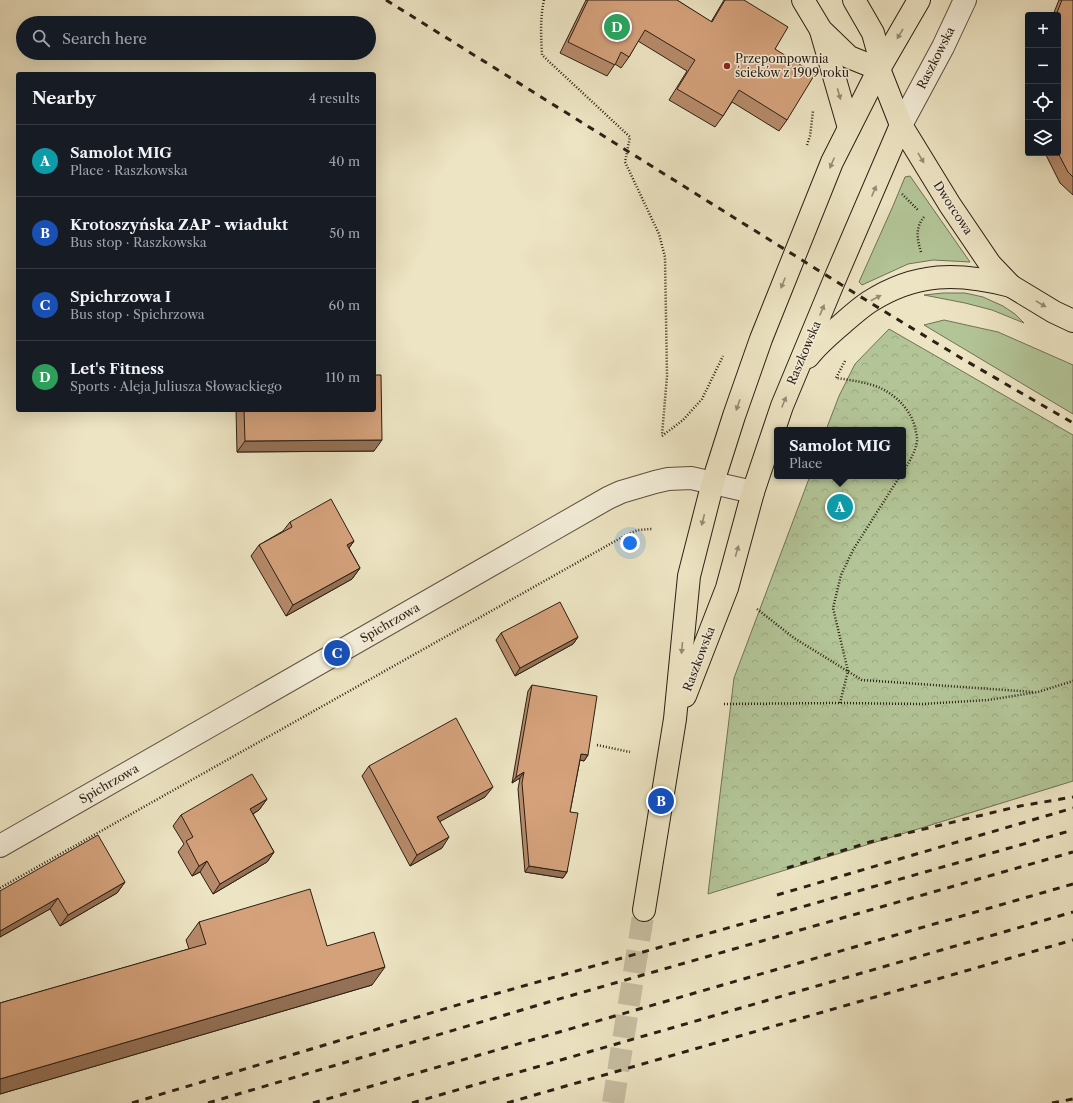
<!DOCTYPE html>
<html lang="en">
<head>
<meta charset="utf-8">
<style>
  :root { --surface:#171b24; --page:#20242c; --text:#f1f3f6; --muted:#9ea1a6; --line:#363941; --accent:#c59692 }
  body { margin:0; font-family:"Libre Caslon Text",serif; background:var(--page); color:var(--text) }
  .controls { position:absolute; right:12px; top:12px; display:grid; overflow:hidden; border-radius:4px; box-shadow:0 4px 16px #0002 }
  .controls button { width:36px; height:36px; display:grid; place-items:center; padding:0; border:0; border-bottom:1px solid var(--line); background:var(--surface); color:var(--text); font:20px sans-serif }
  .you { position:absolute; left:630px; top:543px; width:14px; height:14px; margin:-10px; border:3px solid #fff; border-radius:50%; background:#1a73e8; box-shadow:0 0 0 6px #1a73e833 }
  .badge { display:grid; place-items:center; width:26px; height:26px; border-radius:50%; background:var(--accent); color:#fff; font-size:13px; font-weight:700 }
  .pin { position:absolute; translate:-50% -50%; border:2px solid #fff; box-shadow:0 1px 4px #0006 }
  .popup { position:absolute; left:774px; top:427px; width:132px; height:52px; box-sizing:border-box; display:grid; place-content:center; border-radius:4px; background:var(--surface); filter:drop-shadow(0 1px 3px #0005); font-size:13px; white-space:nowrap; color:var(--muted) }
  .popup b { font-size:15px; color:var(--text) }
  .popup::after { content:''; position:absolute; left:50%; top:100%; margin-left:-8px; border:8px solid transparent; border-top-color:var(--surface) }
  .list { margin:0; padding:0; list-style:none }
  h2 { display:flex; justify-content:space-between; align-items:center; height:52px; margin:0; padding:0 16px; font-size:17px }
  h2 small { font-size:13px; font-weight:400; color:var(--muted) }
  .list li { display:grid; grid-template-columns:26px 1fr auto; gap:12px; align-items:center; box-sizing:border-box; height:72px; padding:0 16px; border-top:1px solid var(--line) }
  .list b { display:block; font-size:15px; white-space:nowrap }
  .list p { margin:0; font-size:13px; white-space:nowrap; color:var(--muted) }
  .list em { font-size:13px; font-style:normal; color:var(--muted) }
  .icon { flex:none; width:22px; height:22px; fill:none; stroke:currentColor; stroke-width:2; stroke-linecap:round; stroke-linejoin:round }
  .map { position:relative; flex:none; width:1073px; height:1103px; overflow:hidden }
  .search { position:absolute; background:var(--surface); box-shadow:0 4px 16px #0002; left:16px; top:16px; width:360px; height:44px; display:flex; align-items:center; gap:10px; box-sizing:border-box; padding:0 14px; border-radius:22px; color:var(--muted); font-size:15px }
  .panel { position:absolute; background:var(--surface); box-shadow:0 4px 16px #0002; left:16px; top:72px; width:360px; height:340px; border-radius:4px }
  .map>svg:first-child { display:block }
  .grass { fill:#b3c597; stroke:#707256 }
  .park { fill:url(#park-crowns); stroke:#707256 }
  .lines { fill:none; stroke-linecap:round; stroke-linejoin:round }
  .major-tunnel { stroke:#c6bda0; stroke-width:22; stroke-dasharray:22 11; stroke-linecap:butt }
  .minor-casing { stroke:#5c5040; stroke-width:24 }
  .major-casing { stroke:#2c1f14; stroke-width:24 }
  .path { stroke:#2c1f14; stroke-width:2.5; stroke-dasharray:1 2; stroke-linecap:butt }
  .minor { stroke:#f3edd8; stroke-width:22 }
  .major { stroke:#ede4c3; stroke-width:22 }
  .rail { stroke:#2c1f14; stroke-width:3; stroke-dasharray:7 7; stroke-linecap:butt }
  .wall { fill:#b68a6a; stroke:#2c1f14 }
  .shaded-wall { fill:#947156; stroke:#2c1f14 }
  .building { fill:#d4a17b; stroke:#2c1f14 }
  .oneway { fill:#968b74 }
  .poi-dot { fill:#8f2418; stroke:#f3edd8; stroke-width:1.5 }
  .labels { text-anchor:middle; stroke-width:3; stroke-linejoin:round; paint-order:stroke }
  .street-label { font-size:12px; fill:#2c1f14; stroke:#f3edd8 }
  .poi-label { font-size:12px; fill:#2c1f14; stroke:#f3edd8; text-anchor:start }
</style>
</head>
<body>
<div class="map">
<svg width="1073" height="1103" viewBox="0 0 1073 1103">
  <defs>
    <pattern id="park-crowns" width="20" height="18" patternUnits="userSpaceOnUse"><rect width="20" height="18" fill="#b3c597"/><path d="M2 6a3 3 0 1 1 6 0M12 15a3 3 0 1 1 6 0" fill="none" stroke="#9aa981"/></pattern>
  </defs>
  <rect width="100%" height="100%" fill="#ede4c3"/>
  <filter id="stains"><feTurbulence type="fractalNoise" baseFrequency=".005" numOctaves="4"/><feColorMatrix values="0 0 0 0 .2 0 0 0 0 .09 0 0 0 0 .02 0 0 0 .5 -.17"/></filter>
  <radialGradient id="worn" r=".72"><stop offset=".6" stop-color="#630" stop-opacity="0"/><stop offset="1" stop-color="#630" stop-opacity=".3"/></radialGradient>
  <g class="grass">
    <path d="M910 176 970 262 933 260 908 264 862 285 859 282 893 206 905 177Z"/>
    <path d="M943 293H965L983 297 1003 306 1015 314 1024 323 992 310 965 303 924 295Z"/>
    <path d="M944 320 998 332 1073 365V414L924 325Z"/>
  </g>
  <path class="park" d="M889 329 1073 435V781L708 894 734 678 810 476H903V430H826L839 396 855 364Z"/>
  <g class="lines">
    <path class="major-tunnel" d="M613 1103 644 910"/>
    <g class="minor-casing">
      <g id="minor">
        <path d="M901 125 943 47 965 0"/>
        <path d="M0 846 608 498 621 492 655 482 668 479 691 478 753 492"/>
      </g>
    </g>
    <g class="major-casing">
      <g id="major">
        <path d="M803 0 821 30 849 57 879 69"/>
        <path d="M854 0 873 33 878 51 879 69 901 125 950 205 990 264 1011 286 1054 312 1073 321"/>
        <path d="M821 31 849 128"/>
        <path d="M808 357C818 344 830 334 843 323 851 316 860 308 869 302 916 272 958 272 1011 286"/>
        <path d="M685 696 727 588 753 492 782 406 834 281 901 125"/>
        <path d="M644 910 675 719 689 576 713 482 734 416 761 339 832 162 879 69 919 0"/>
      </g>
    </g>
    <g class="path">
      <path d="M544 0C540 18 541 36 542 55L630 137 625 162 659 234 665 257 667 376 662 435"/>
      <path d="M807 145 810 136 813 111"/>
      <path d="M902 194 918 210"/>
      <path d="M921 252C917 239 915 228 924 217"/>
      <path d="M845 361 836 378C850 380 865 382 878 387 897 395 913 412 916 432 917 435 917 438 917 441 915 453 909 462 903 472"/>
      <path d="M662 436 683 420 702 399 723 356"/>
      <path d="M757 609 794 638 862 680 1034 692"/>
      <path d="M840 703 848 671 833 608 841 575 853 550 900 476"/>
      <path d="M724 704 840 703 922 704 988 700 1038 692 1073 681"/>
      <path d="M597 745 630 752"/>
      <path d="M0 888 626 535 638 530 652 529"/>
    </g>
    <use href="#minor" class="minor"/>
    <use href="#major" class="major"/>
    <g class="rail">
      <path d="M386 0 869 302 961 358 1073 423"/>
      <path d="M787 868 870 842 1020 806 1073 797"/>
      <path d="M777 895 1073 808"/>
      <path d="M132 1103 474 1000 1073 830"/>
      <path d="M208 1103 552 1001 1073 852"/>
      <path d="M313 1103 1073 884"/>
      <path d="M412 1103 1073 912"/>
      <path d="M507 1103 1073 940"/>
      <path d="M1052 1103 1073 1099"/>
    </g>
  </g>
  <g class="wall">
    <path d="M586 0H677L711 22 724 0H744L775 49 787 120 779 131 732 102 723 116 715 127 669 100 687 71 638 41 629 57 621 68 615 64 607 76 560 53Z"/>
    <path d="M1059 0H1073V195L1060 183 1045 153H1058V15H1053Z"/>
    <path d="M236 410H374V451L237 452Z"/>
    <path d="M290 522 354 541 349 548 360 568 352 579 286 616 251 556 259 545 283 531Z"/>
    <path d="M501 633 578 637 573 644 515 676 496 640Z"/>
    <path d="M532 685 588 755 584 761 580 760 570 812 567 872 563 878 525 872 518 789 520 778 512 783 528 691Z"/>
    <path d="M369 766 485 797 440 821 442 848 410 866 362 776Z"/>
    <path d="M267 799 259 810 253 814 274 852 267 862 213 894 200 872 192 876 178 852 184 844 173 826 181 815Z"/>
    <path d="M125 882 117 893 60 926 50 909 0 937V891Z"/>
    <path d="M199 922 327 946 372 985 0 1094V1003L189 949 186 940Z"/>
  </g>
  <g class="shaded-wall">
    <path d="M382 440 374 451 237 452 245 441Z"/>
    <path d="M354 541 346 552 347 545Z"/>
    <path d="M360 568 352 579 286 616 293 605Z"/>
    <path d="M578 637 573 644 515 676 520 668Z"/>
    <path d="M581 754 588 755 584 761 577 759Z"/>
    <path d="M524 772 520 778 512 783 516 777Z"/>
    <path d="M493 787 485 797 430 827 437 817Z"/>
    <path d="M267 799 259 810 243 820 250 809Z"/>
    <path d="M449 837 442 848 410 866 417 855Z"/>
    <path d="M274 852 267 862 213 894 220 884Z"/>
    <path d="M207 861 200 872 192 876 199 866Z"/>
    <path d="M529 866 567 872 563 878 525 872Z"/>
    <path d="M125 882 117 893 60 926 68 915Z"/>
    <path d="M58 898 50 909 0 937V931Z"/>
    <path d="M385 967 372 985 0 1094V1079Z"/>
  </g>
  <g class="building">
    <path d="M588 0H677L712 22 725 0H744L788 27 775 49 815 74 787 120 739 90 723 116 677 89 695 60 645 30 629 57 621 52 615 65 568 42Z"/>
    <path d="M1062 0H1073V177L1068 172 1058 153V15H1056Z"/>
    <path d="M374 375H381L382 440 245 441 244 410H374Z"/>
    <path d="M331 499 354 541 347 545 360 568 293 605 259 545 292 527 290 522Z"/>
    <path d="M560 602 578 637 520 668 501 633Z"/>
    <path d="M532 685 597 696 588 755 581 754 570 812 578 813 567 872 529 866 522 783 524 772 516 777Z"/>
    <path d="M456 718 493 787 437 817 449 837 417 855 369 766Z"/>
    <path d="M252 774 267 799 250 809 274 852 220 884 207 861 199 866 186 841 193 837 181 815Z"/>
    <path d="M98 835 125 882 68 915 58 898 0 931V891Z"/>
    <path d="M310 889 327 946 374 932 385 967 0 1079V1003L206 944 199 922Z"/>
  </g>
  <defs><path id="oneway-solid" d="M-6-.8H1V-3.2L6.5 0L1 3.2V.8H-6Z"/></defs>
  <g class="oneway">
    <use href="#oneway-solid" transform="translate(900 34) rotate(121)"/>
    <use href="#oneway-solid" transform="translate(839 94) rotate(74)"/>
    <use href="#oneway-solid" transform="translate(921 158) rotate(59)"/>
    <use href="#oneway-solid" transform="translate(832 163) rotate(114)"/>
    <use href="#oneway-solid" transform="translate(874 191) rotate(-67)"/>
    <use href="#oneway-solid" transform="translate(783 283) rotate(112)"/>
    <use href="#oneway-solid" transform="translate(876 298) rotate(-28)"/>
    <use href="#oneway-solid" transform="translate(1041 304) rotate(31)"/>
    <use href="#oneway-solid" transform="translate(822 310) rotate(-67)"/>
    <use href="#oneway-solid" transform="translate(784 402) rotate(-68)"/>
    <use href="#oneway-solid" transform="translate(738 405) rotate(109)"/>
    <use href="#oneway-solid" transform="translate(703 520) rotate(104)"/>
    <use href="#oneway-solid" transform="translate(737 551) rotate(-74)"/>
    <use href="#oneway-solid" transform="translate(682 648) rotate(95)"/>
  </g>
  <circle class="poi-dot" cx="727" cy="66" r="4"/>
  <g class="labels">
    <g class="street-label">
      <text transform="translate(936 58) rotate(-63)" y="4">Raszkowska</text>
      <text transform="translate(953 208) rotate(57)" y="4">Dworcowa</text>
      <text transform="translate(804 353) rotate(-67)" y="4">Raszkowska</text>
      <text transform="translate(390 623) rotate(-30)" y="4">Spichrzowa</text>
      <text transform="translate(699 659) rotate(-69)" y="4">Raszkowska</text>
      <text transform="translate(109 784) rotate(-30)" y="4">Spichrzowa</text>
    </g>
    <g class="poi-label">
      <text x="735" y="63">Przepompownia<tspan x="735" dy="14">ścieków z 1909 roku</tspan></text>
    </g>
  </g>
  <rect width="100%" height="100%" filter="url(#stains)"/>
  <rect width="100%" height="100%" fill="url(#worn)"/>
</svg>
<div class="controls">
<button>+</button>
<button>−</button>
<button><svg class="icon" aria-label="locate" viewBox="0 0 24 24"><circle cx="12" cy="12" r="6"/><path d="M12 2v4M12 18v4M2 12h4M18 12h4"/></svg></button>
<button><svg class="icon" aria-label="layers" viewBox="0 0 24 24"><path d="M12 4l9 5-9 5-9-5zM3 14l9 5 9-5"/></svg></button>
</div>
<div class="you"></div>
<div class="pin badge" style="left:840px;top:507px;background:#0f9aa8">A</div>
<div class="popup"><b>Samolot MIG</b>Place</div>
<div class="pin badge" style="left:661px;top:801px;background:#1a4fb4">B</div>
<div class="pin badge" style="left:337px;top:653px;background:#1a4fb4">C</div>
<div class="pin badge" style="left:617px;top:27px;background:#2e9e5b">D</div>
<div class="search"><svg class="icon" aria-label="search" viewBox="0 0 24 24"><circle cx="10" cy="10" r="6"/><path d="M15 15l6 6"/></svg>Search here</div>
<section class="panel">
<h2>Nearby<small>4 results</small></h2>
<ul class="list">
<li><span class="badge" style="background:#0f9aa8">A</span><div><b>Samolot MIG</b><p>Place · Raszkowska</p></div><em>40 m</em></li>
<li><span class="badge" style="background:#1a4fb4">B</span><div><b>Krotoszyńska ZAP - wiadukt</b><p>Bus stop · Raszkowska</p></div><em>50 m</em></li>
<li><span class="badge" style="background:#1a4fb4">C</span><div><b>Spichrzowa I</b><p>Bus stop · Spichrzowa</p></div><em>60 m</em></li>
<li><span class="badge" style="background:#2e9e5b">D</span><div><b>Let's Fitness</b><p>Sports · Aleja Juliusza Słowackiego</p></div><em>110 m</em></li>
</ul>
</section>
</div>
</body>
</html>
